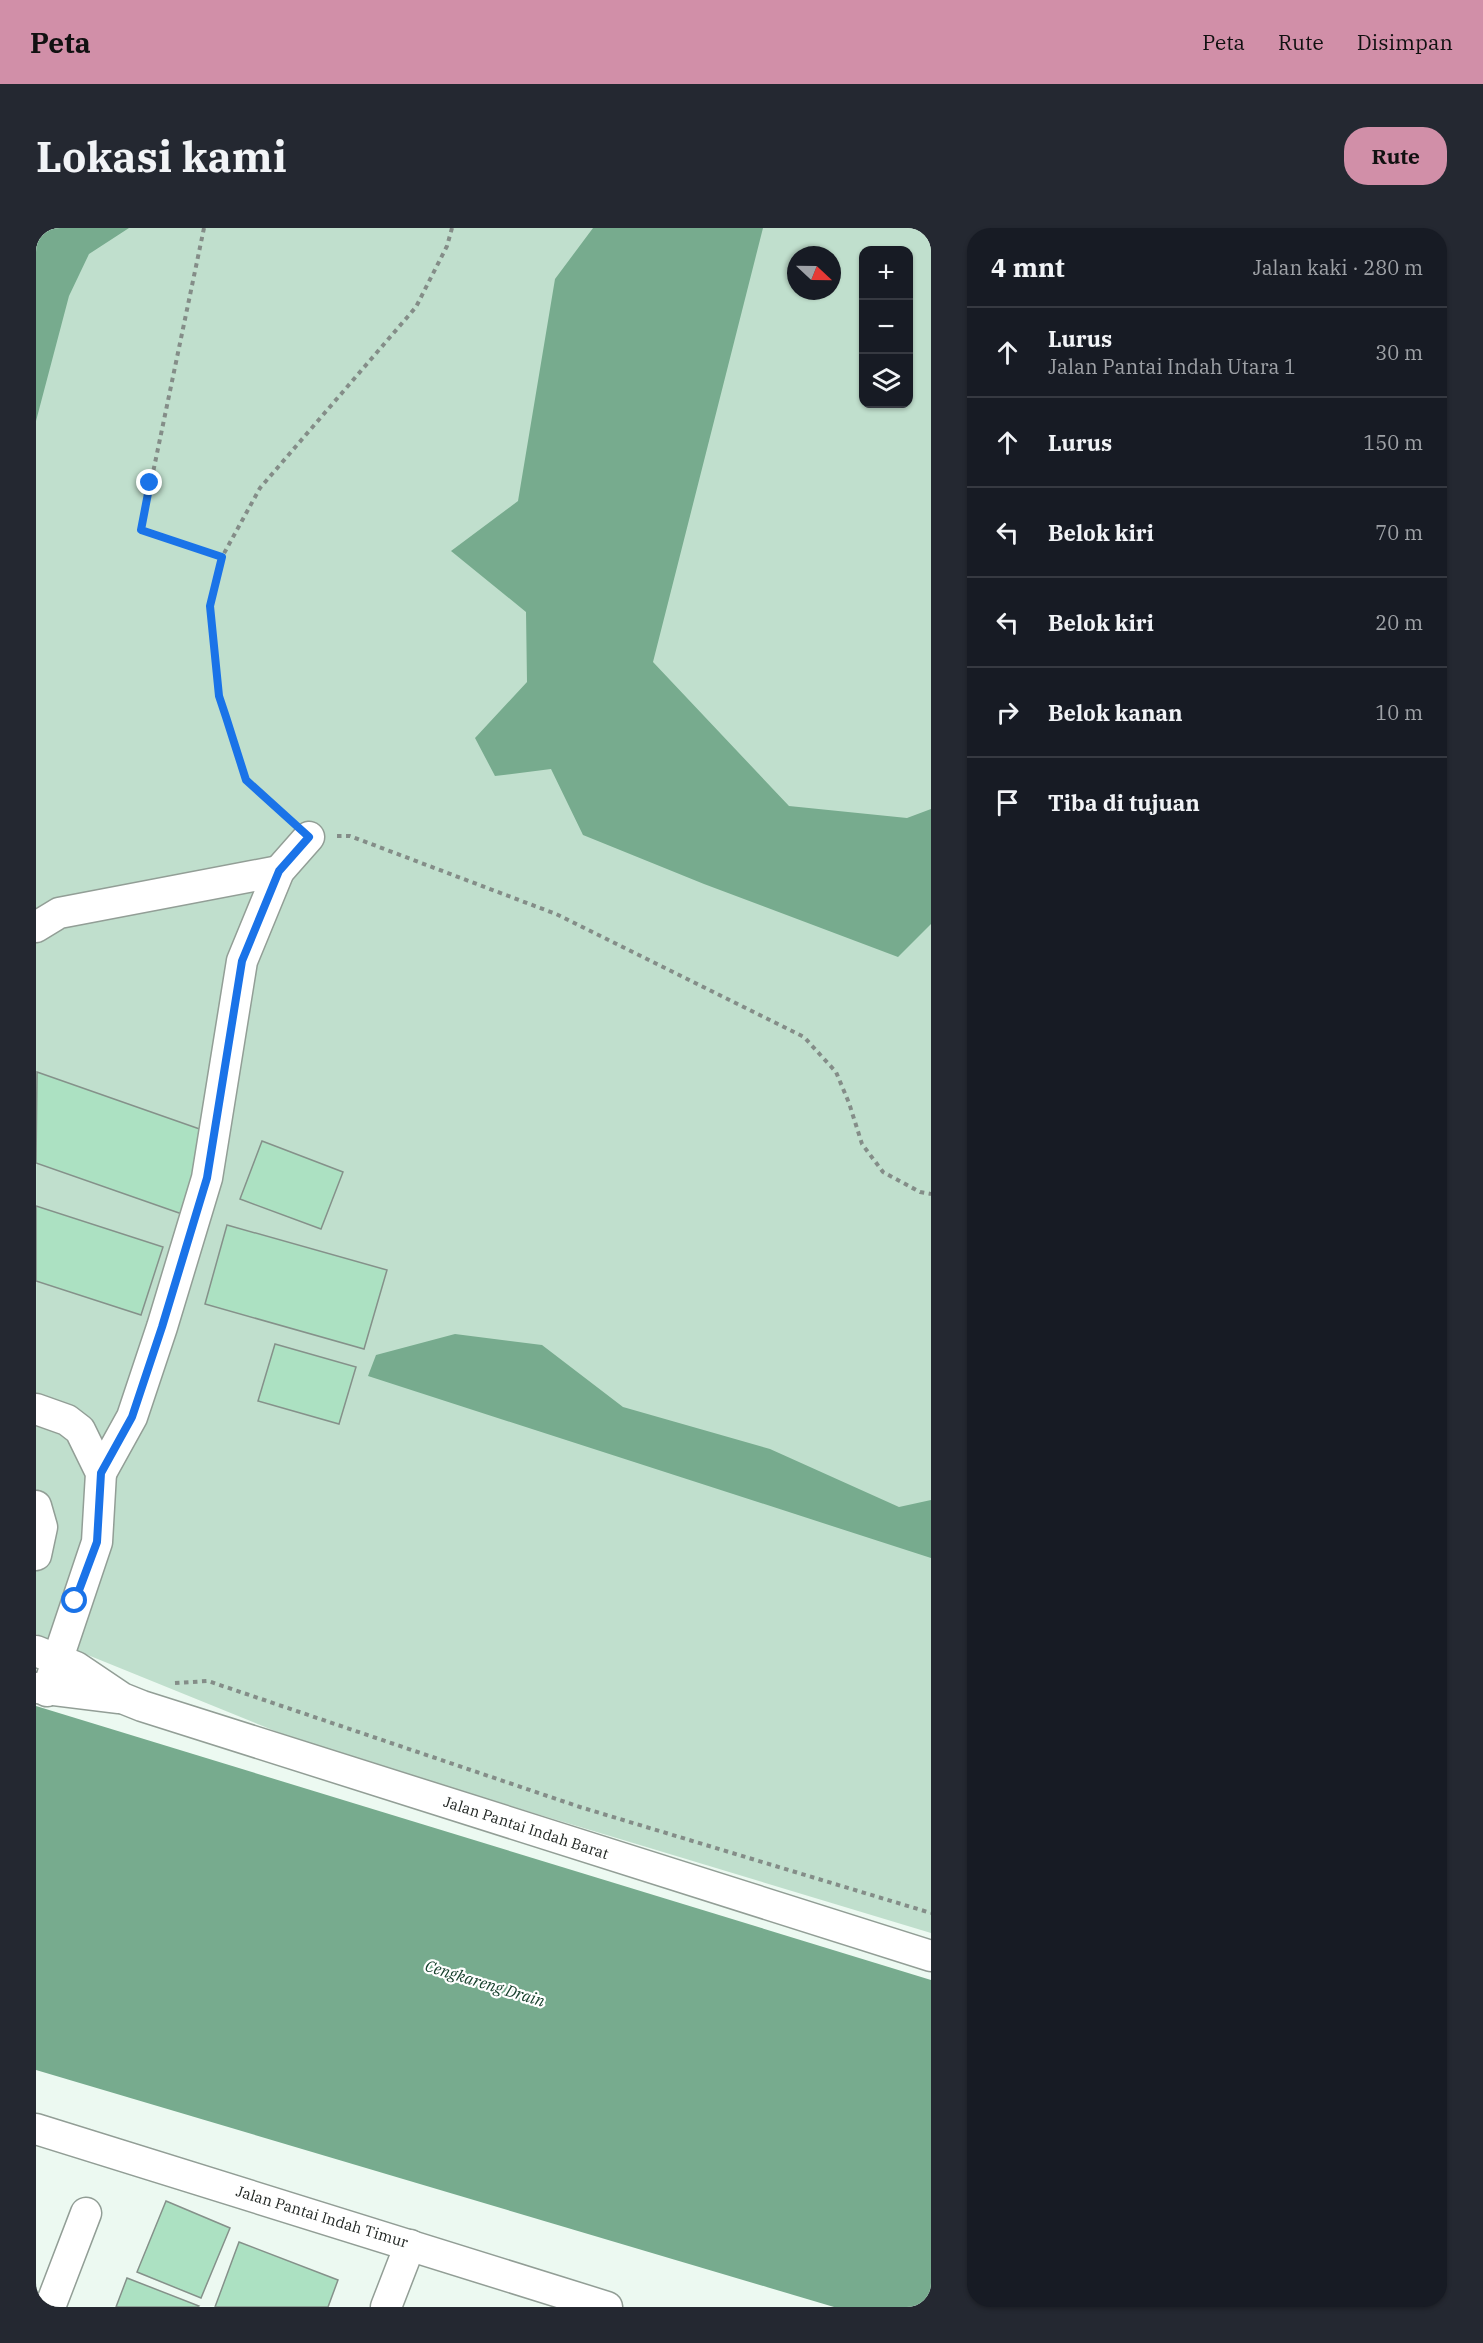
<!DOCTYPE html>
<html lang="id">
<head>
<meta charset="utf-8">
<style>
  :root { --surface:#171b24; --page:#242831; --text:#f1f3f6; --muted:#9ea1a6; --line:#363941; --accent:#d18fa8 }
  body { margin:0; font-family:"IBM Plex Serif",serif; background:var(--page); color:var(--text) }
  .controls { position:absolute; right:18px; top:18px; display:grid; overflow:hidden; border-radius:12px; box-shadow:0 2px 4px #0004 }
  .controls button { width:54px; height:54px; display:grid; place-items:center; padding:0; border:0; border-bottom:2px solid var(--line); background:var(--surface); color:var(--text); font:30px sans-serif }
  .compass { position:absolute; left:751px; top:18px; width:54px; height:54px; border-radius:50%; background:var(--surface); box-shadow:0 2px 4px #0004; rotate:112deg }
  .stop { position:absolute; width:18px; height:18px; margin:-14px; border:4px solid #1a73e8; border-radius:50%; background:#fff }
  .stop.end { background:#1a73e8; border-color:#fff; box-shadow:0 2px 6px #0008 }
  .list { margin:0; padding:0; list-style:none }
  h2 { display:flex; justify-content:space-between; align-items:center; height:78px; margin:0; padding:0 24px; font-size:26px }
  h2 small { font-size:20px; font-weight:400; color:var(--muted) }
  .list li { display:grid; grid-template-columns:39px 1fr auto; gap:18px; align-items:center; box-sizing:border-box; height:90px; padding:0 24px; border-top:2px solid var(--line) }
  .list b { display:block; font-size:22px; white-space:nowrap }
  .list p { margin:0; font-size:20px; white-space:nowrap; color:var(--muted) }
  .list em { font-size:20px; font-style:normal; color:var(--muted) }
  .icon { flex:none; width:33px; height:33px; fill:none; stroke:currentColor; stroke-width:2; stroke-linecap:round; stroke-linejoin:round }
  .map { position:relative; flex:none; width:895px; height:2079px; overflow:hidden; border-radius:24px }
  header { display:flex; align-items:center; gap:36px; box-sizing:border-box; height:84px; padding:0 30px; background:var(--accent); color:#111 }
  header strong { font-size:28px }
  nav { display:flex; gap:33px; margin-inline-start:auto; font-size:21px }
  .intro { display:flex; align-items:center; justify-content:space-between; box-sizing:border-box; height:144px; padding:0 36px }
  h1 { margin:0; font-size:42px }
  .button { padding:15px 27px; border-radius:24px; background:var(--accent); color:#111; font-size:21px; font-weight:700 }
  main { display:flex; gap:36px; padding:0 36px }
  aside { flex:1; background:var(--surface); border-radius:24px; box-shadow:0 2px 4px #0004 }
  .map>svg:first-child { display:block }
  .green { fill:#c0dfcd; fill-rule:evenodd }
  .water { fill:#77ab8e }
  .building { fill:#ace1c2; stroke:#85918a; stroke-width:1.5 }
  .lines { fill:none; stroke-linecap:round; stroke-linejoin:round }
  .minor-casing { stroke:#929e96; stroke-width:33 }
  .path { stroke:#848d88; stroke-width:4; stroke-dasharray:4.5 4.5; stroke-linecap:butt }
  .minor { stroke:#fff; stroke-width:30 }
  .route { stroke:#1a73e8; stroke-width:8 }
  .labels { text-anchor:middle; stroke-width:4.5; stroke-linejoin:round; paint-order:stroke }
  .street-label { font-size:15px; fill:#222724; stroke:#fff }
  .water-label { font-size:16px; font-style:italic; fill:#16402c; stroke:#fff }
</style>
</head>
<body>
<header>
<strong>Peta</strong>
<nav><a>Peta</a><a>Rute</a><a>Disimpan</a></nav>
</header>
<div class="intro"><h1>Lokasi kami</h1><a class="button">Rute</a></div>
<main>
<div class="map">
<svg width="895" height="2079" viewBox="0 0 895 2079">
  <rect width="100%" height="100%" fill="#ecf9f1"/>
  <path class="green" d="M0 0H895V1705L276 1518 0 1406ZM828 22H872V176H828ZM760 27H796V63H760Z"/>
  <g class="water">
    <path d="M0 0H93L53 26 33 68 0 193Z"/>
    <path d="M557 0H727L617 434 753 578 871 590 895 581V696L862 729 668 656 547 607 515 541 459 548 439 510 491 454 490 384 415 323 482 273 519 51Z"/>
    <path d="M419 1106 506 1117 587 1179 734 1221 863 1279 895 1272V1330L332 1148 340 1127Z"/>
    <path d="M0 1478 895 1752V2079H798L0 1842Z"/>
  </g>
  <g class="building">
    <path d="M1 844 175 905 146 986 0 935Z"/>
    <path d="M226 913 307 944 285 1001 204 971Z"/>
    <path d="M0 978 127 1019 105 1087 0 1053Z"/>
    <path d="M191 997 351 1042 328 1121 169 1076Z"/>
    <path d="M239 1116 320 1139 303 1196 222 1173Z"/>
    <path d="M130 1973 194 2000 165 2070 101 2044Z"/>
    <path d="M203 2014 302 2052 292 2079H179Z"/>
    <path d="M91 2050 163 2078 162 2079H80Z"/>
  </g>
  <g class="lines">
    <g class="minor-casing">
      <g id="minor">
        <path d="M0 699 23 685 243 643"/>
        <path d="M0 1181 31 1192 44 1202 65 1245 61 1314 11 1463"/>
        <path d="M65 1245 96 1189 126 1099 171 950 206 733 243 643 273 609"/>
        <path d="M0 1278 6 1299 0 1327"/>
        <path d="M0 1423 40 1439 86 1470 106 1478 895 1728"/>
        <path d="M0 1460 83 1470"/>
        <path d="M0 1901 571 2079"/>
        <path d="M14 2079 50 1985"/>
        <path d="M350 2079 374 2017"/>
      </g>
    </g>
    <g class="path">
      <path d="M168 0 105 302 186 329"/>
      <path d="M250 589 210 552 183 468 174 379 186 329 224 260 380 79 411 18 416 0"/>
      <path d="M301 608H314L520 686 768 809 800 844 813 875 826 916 847 944 884 964 895 966"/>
      <path d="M139 1455 172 1453 544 1579 895 1685"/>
    </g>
    <use href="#minor" class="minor"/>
  </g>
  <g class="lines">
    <path class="route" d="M39 1373 61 1314 65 1245 96 1189 126 1099 171 950 206 733 243 643 273 609 210 552 190 489 183 468 174 378 186 329 105 302 114 255"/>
  </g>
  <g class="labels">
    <g class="street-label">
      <text transform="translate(490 1600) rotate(18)" y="5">Jalan Pantai Indah Barat</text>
      <text transform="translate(286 1989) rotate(17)" y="5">Jalan Pantai Indah Timur</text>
    </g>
    <g class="water-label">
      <text transform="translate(449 1755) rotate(17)" y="6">Cengkareng Drain</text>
    </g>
  </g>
</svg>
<div class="controls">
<button>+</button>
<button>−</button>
<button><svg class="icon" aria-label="layers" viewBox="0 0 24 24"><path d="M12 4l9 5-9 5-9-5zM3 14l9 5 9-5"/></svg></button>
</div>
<svg class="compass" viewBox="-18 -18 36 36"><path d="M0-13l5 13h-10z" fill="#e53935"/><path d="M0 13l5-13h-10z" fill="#9ea1a6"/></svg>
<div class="stop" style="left:39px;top:1373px"></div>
<div class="stop end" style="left:114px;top:255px"></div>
</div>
<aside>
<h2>4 mnt<small>Jalan kaki · 280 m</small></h2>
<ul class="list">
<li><svg class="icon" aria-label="ahead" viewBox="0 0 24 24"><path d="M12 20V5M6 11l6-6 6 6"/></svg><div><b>Lurus</b><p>Jalan Pantai Indah Utara 1</p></div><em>30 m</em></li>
<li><svg class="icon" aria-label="ahead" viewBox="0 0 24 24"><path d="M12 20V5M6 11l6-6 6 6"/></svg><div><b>Lurus</b></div><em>150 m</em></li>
<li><svg class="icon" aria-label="left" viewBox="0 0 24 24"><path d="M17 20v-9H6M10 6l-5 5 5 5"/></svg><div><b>Belok kiri</b></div><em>70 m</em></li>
<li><svg class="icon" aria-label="left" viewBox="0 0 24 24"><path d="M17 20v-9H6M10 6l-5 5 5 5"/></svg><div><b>Belok kiri</b></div><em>20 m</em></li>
<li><svg class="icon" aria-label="right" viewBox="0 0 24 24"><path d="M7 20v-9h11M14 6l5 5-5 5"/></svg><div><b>Belok kanan</b></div><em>10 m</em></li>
<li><svg class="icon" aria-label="arrive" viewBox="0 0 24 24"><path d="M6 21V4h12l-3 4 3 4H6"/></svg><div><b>Tiba di tujuan</b></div></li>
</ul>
</aside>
</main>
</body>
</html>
